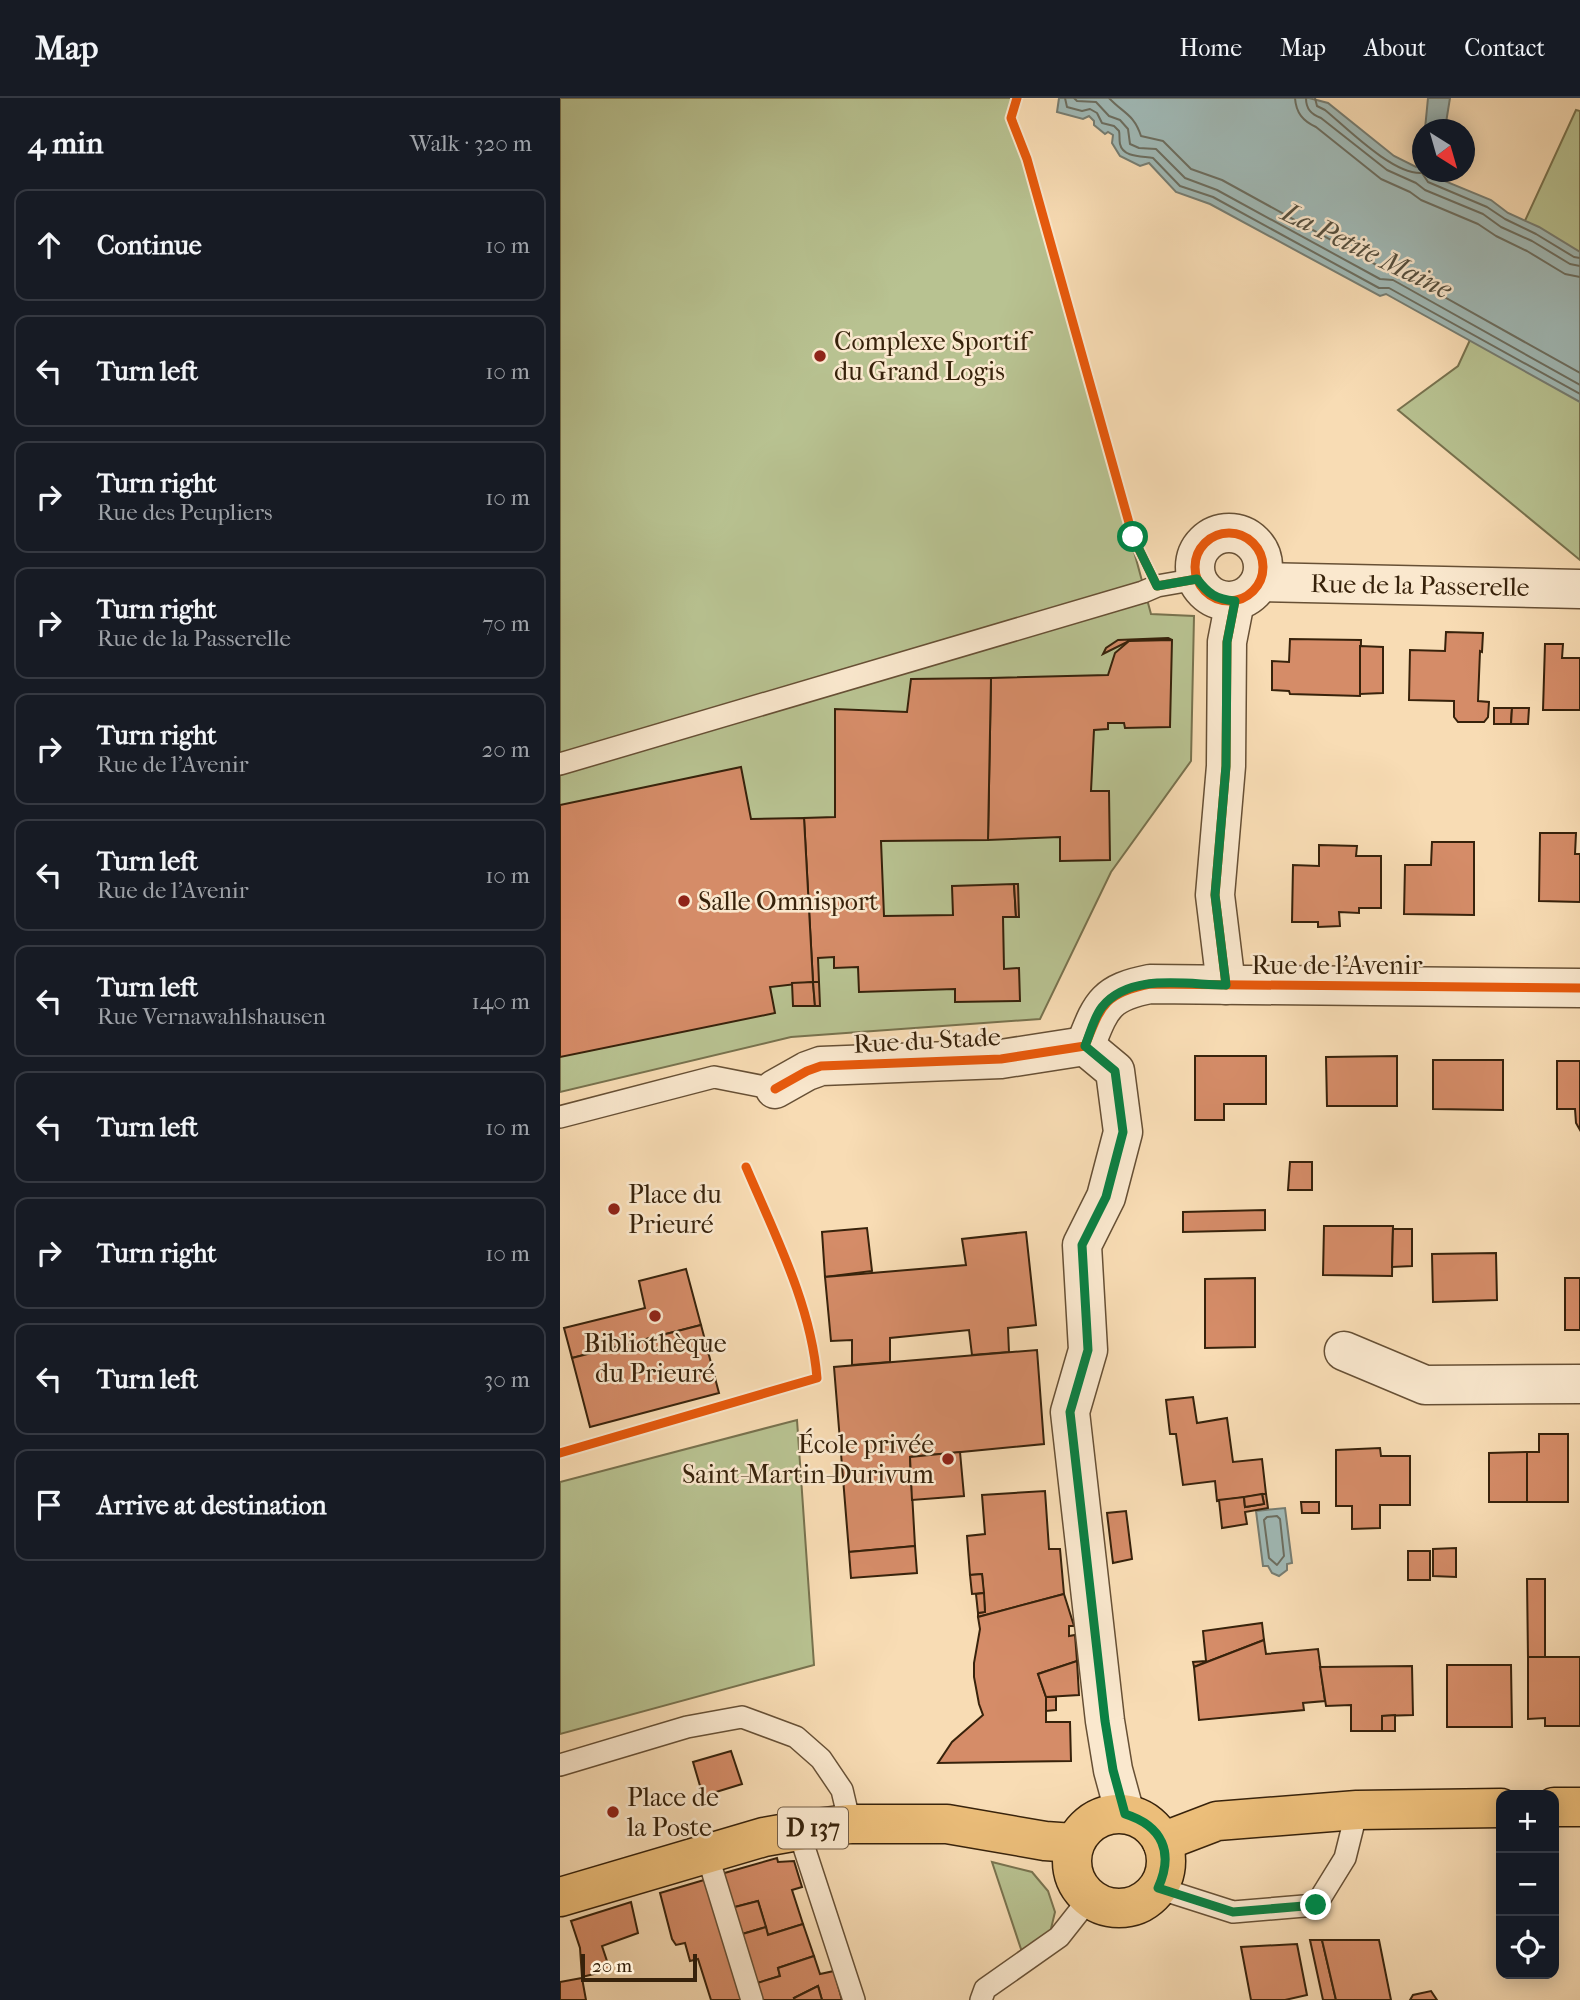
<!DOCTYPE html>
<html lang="en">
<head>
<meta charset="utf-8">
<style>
  :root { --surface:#171b24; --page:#20242c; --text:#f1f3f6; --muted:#9ea1a6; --line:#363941 }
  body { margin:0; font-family:"IM FELL French Canon",serif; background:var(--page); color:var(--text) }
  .controls { position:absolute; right:21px; bottom:21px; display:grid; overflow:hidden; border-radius:14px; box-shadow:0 4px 18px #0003 }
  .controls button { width:63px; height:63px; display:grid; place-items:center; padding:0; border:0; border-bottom:2px solid var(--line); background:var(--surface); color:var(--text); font:35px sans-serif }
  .compass { position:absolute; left:852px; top:21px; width:63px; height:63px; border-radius:50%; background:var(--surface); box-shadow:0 4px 18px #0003; rotate:143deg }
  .scale { position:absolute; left:21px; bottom:18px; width:116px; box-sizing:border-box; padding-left:7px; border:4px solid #37220b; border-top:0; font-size:19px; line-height:24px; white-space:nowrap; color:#37220b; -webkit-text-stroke:5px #fae8ce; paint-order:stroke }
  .stop { position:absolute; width:21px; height:21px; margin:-16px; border:5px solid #0b8043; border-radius:50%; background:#fff }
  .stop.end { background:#0b8043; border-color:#fff; box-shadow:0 2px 7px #0008 }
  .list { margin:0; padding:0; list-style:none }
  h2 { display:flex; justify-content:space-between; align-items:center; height:91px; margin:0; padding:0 28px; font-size:30px }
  h2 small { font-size:23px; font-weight:400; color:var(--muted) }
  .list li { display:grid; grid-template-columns:46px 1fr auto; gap:21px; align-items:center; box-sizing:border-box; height:112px; margin:0 14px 14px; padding:0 14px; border:2px solid var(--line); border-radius:14px }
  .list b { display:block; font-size:26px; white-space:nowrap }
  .list p { margin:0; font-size:23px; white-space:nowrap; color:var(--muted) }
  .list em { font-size:23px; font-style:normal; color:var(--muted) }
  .icon { flex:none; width:38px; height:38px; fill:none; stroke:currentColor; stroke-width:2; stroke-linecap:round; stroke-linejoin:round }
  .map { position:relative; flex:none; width:1020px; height:1902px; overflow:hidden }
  header { display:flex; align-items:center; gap:42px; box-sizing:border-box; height:98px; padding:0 35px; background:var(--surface); border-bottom:2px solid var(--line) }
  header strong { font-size:33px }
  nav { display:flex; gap:38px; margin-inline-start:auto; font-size:24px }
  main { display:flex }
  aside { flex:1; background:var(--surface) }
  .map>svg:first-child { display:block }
  .green { fill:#b8c291; stroke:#78724e; stroke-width:2 }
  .water { fill:#a0b9b6; stroke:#767d72; stroke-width:2 }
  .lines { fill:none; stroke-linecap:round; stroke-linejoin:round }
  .shore { stroke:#6c6e60; stroke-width:2 }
  .building { fill:#d58c68; stroke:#37220b; stroke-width:2 }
  .lane-casing { stroke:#675035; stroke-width:24 }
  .street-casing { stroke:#675035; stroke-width:41 }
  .primary-casing { stroke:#37220b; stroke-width:41 }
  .lane { stroke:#fae8ce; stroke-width:21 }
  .street { stroke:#fae8ce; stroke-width:38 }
  .primary { stroke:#ecbe7a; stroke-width:38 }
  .cycleway-casing { stroke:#fae8ce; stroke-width:13 }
  .cycleway { stroke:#e8590c; stroke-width:9 }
  .route { stroke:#0b8043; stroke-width:9 }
  .poi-dot { fill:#8f2418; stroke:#fae8ce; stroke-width:2.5 }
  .labels { text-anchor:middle; stroke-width:5; stroke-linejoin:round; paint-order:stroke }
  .shield { fill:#fae8ce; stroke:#725d46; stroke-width:2 }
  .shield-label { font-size:24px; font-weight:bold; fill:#37220b }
  .poi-label { font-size:26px; fill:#37220b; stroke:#fae8ce; text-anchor:start }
  .street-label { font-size:26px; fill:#37220b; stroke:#fae8ce }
  .water-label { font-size:28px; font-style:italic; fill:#564f3e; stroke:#fae8ce }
</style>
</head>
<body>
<header>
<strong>Map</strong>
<nav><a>Home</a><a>Map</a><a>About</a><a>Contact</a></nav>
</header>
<main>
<aside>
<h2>4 min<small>Walk · 320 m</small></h2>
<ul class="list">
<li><svg class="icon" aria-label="ahead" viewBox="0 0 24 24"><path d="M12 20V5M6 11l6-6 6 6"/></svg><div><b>Continue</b></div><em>10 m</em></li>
<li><svg class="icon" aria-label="left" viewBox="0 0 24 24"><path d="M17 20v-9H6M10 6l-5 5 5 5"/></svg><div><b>Turn left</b></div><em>10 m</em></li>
<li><svg class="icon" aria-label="right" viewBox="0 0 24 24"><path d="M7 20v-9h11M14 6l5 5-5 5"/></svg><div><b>Turn right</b><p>Rue des Peupliers</p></div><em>10 m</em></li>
<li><svg class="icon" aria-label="right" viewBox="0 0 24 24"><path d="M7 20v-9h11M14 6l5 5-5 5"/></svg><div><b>Turn right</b><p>Rue de la Passerelle</p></div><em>70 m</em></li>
<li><svg class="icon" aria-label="right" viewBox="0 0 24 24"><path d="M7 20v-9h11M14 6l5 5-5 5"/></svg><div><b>Turn right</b><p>Rue de l'Avenir</p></div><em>20 m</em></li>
<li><svg class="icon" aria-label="left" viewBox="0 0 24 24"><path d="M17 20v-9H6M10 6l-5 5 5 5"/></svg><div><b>Turn left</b><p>Rue de l'Avenir</p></div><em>10 m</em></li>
<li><svg class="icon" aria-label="left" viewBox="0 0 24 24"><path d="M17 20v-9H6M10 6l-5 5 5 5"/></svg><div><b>Turn left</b><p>Rue Vernawahlshausen</p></div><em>140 m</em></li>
<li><svg class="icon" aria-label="left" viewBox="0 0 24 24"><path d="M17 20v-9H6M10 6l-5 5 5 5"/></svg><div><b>Turn left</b></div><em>10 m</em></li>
<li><svg class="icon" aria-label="right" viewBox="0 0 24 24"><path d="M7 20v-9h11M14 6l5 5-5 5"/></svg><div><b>Turn right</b></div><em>10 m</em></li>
<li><svg class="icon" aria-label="left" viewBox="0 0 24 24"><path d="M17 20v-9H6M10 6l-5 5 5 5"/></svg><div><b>Turn left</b></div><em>30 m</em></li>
<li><svg class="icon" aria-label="arrive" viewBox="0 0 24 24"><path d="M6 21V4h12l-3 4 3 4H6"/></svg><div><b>Arrive at destination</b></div></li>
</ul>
</aside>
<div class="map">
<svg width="1020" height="1902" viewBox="0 0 1020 1902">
  <rect width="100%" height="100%" fill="#f8dcb4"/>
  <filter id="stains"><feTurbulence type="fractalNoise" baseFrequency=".00286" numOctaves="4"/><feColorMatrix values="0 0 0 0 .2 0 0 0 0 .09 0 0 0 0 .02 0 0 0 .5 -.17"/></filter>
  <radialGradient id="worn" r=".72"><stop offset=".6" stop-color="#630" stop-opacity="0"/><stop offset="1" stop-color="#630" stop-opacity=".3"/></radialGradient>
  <g class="green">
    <path d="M0 0H451L591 516 634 518 631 663 551 774 480 921 231 939 0 994Z"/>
    <path d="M1016 12 1020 13V462L838 312 898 268Z"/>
    <path d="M237 1322 254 1567 0 1636V1384Z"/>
    <path d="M432 1764 472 1774 488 1793 495 1814 490 1835 463 1857Z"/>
  </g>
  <g class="water">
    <path d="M499 0H749L768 5 834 58 856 69 862 58V74H871L870 77 931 102 948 115 979 129 1020 154V304L826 196 820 198 650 106 616 94 589 65 580 68 560 58 552 45 553 37 548 34 545 36 534 27V23L529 18 523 21 497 14Z"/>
    <path d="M868 0H890L885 31H865Z"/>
    <path d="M725 1410 732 1465 727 1466V1472L719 1478 712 1475 708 1468H703L696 1413Z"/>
  </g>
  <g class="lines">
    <g class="shore">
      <path d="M505 0 507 9 522 13 530 11 537 15 542 25 554 28 559 33C560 37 559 41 560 46 563 60 583 58 593 60L620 88 653 99 819 190H829L1020 296"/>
      <path d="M514 0 517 3 536 4 549 18 560 22 568 31 570 46 579 50 596 51 625 80 657 92 820 181 833 182 1020 287"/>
      <path d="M549 0C563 15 574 16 581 38L603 43 631 71 662 82 822 170 838 173 1020 275"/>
      <path d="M735 0C736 15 743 23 756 29L821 81 850 94 861 102 918 126 936 138 967 153 1005 176 1020 179"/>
      <path d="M746 0C746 11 751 16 761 20L827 72 856 85 865 92 923 116 941 129 972 143 1010 166 1020 168"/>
      <path d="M755 0 757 8 765 12C787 30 833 77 862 75L868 84 927 109 945 121 976 136 1014 159 1020 160"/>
      <path d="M717 1418 720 1421 724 1458 717 1467 709 1460 704 1422 707 1419Z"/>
    </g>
  </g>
  <g class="building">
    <path d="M886 534 923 535 922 554 920 553 918 603 929 604 928 619 924 624H898L894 619V603L849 602 850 552 885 553Z"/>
    <path d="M608 540 612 542 569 543 543 556 546 550 558 542Z"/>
    <path d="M730 541 801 542 800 598 730 596 729 593 712 592V563L729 564Z"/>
    <path d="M612 542 610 629 565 630 564 625H548V631L534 632 531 693H549L550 762 500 763V739L428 742 431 580 548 577 555 555 569 543Z"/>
    <path d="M985 546H1003L1002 560H1020V612H983Z"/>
    <path d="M800 548 823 549V595L800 596Z"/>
    <path d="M431 580 428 742 321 743 324 818 393 817 392 788 454 786 456 819H443L444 871 459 870 460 903 395 904V891L299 894 298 869 274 870V859L258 860 259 884H253L244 720 275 719V611L347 614 351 581Z"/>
    <path d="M934 610H952L951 626H934Z"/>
    <path d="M952 610H969L968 626H951Z"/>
    <path d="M181 669 191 721 244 720 253 884 210 889 215 915 0 959V707Z"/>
    <path d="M980 735H1016L1015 756H1020V804L979 803Z"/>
    <path d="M872 744H914V817L844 816 845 767H871Z"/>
    <path d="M759 747 797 748 796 758H821V810H799V815L779 814 780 828 758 829V824H732L733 767 759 768Z"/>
    <path d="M454 786H458L459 819H456Z"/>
    <path d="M253 884 255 908H233L232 885Z"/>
    <path d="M253 884H259L260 908H255Z"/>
    <path d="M635 958H706V1006H664V1022H635Z"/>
    <path d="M837 958V1008H767L766 959Z"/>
    <path d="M873 962H943V1012L873 1011Z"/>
    <path d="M997 963H1020V1032L1016 1025 1015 1011H997Z"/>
    <path d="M730 1064H752V1092H728Z"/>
    <path d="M705 1112V1132L623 1134V1114Z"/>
    <path d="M764 1128H833L832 1178 763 1177Z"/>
    <path d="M307 1130 312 1173 265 1179 262 1134Z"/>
    <path d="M833 1131H852V1168L832 1169Z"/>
    <path d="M466 1134 476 1227 448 1230 449 1254 412 1257 409 1232 330 1240V1264L292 1267V1242L271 1243 265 1179 406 1167 402 1141Z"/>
    <path d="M936 1155 937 1202 873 1204 872 1156Z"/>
    <path d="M126 1171 141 1227 12 1260 4 1230 85 1210 79 1183Z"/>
    <path d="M695 1180V1249L645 1250V1181Z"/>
    <rect x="1005" y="1180" width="15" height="52"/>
    <path d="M141 1227 159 1295 30 1329 12 1260Z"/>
    <path d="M477 1252 484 1346 350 1359 355 1448 289 1454 274 1269Z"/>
    <path d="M633 1299 637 1325 667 1320 673 1364 702 1361 706 1396 657 1403 655 1383 623 1387 616 1336H610L606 1302Z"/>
    <path d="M979 1336H1008V1404H967V1354H979Z"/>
    <path d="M820 1350 821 1358H850V1407H820V1430L792 1431V1408H776V1352Z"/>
    <path d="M400 1354 404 1398 352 1402 350 1359Z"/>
    <path d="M967 1354V1404H929V1355Z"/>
    <path d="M485 1393 489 1451H500L504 1496 418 1519V1515L425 1514 422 1476 410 1477 407 1438 425 1436 422 1397Z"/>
    <path d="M702 1396H706L708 1410 685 1414 687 1426 662 1430 659 1402 684 1399 685 1409 704 1406Z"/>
    <path d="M702 1396 704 1406 685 1409 684 1399Z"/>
    <path d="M741 1404H759V1415H742Z"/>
    <path d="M566 1413 572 1461 553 1465 547 1415Z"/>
    <path d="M355 1448 357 1475 291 1480 289 1454Z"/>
    <path d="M896 1450V1479L873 1478V1451Z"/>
    <rect x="848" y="1453" width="22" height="29"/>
    <path d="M422 1476 424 1495 412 1496 410 1477Z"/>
    <path d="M967 1481H985V1559H968Z"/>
    <path d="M424 1495 425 1514 418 1515 416 1496Z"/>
    <path d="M504 1496 514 1528H509V1538L515 1537 517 1563 478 1576 486 1599V1624H510L511 1663 378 1665 392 1644 423 1617 419 1606 414 1579V1565L420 1531 418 1519Z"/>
    <path d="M702 1525 704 1542 634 1569 633 1564 646 1563 643 1533Z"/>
    <path d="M704 1542 706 1556 758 1551 765 1603 743 1605 744 1612 639 1622 634 1569Z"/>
    <path d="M968 1559H1020V1628H985V1620L968 1621Z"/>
    <path d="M517 1563 519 1597 486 1599 478 1576Z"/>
    <path d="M887 1567H951L952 1629H887Z"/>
    <path d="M852 1568 853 1617 822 1618V1633H791V1607L766 1608 760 1569Z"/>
    <path d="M486 1599H496V1612L486 1613Z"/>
    <path d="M835 1617V1633H822V1618Z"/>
    <path d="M171 1653 182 1686 143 1698 133 1664Z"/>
    <path d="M217 1760 218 1764 234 1763 242 1789 232 1792 243 1826 208 1837 198 1803 171 1810 161 1776Z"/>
    <path d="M144 1782 184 1902H151L138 1861 130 1863 125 1845 116 1847 112 1841 100 1795Z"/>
    <path d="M198 1803 206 1829 179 1837 171 1810Z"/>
    <path d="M71 1804 78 1835 42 1848 50 1872 22 1879 20 1850 11 1823Z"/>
    <path d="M243 1826 254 1858 218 1870 220 1878 194 1886 179 1837 206 1829 208 1837Z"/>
    <path d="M750 1842H762L776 1902H763Z"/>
    <path d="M762 1842H819L831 1902H776Z"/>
    <path d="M737 1846 747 1897 725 1902H691L681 1849Z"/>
    <path d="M254 1858 260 1876 274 1873 282 1902H262L258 1888 234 1900 235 1902H201L194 1886 220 1878 218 1870Z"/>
    <path d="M22 1880 26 1902H0V1884Z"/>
    <path d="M258 1888 262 1902H235L234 1900Z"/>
    <path d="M871 1893 877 1902H850L853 1897Z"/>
  </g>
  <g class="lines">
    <g class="lane-casing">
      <g id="lane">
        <path d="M0 666 583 494 597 488 637 481"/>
        <path d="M0 1019 154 979 215 991"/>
        <path d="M0 1667 127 1629 182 1619 236 1639 261 1661 282 1692 290 1726"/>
        <path d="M239 1734 294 1902"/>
        <path d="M147 1756 192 1902"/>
        <path d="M598 1790 673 1814 756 1807 785 1760 797 1712"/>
        <path d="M421 1902 425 1891 499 1839 529 1801"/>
      </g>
    </g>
    <g class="street-casing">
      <g id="street">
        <circle cx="669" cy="469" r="34"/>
        <path d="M700 484 1020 491"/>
        <path d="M666 887 655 797 666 668 667 544 675 503"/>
        <path d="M525 948 555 973 563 1034 546 1099 522 1147 528 1252 510 1314 545 1623 553 1672 565 1716"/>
        <path d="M525 948C541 908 544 895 590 886L1020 890"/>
        <path d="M215 991 247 973 261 968 441 961 525 948"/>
        <path d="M784 1253 865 1287 1020 1286"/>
      </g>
    </g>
    <g class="primary-casing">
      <g id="primary">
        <path d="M994 1709H1020"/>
        <circle cx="559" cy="1763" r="47"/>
        <path d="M602 1744 657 1723 797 1712 941 1710"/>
        <path d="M0 1799 204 1739 255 1730 290 1726H387L485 1743 514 1745"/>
      </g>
    </g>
    <use href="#lane" class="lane"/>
    <use href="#street" class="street"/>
    <use href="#primary" class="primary"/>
    <g class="cycleway-casing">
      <g id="cycleway">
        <path d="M457 0 451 20 467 61 573 439 597 488 637 481"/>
        <circle cx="669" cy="469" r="34"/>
        <path d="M666 887 655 797 666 668 667 544 675 503"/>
        <path d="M215 991 247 973 261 968 441 961 525 948C541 908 544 895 590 886L1020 890"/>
        <path d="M0 1355 257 1280C251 1207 215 1137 186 1069"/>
      </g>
    </g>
    <use href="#cycleway" class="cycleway"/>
  </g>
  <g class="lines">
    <path class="route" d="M573 439 597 488 637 481C648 496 656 501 675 503L667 544 666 668 655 797 666 887C628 887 570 874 542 909 534 919 530 936 525 948L555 973 563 1034 546 1099 522 1147 528 1252 510 1314 545 1623 553 1672 565 1716C603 1728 614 1755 598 1790L673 1814 756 1807"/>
  </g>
  <g class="poi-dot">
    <circle cx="260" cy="258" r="7"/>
    <circle cx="124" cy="803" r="7"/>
    <circle cx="54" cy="1111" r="7"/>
    <circle cx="95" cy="1218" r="7"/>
    <circle cx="388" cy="1361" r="7"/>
    <circle cx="53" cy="1714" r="7"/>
  </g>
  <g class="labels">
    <rect class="shield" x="218" y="1709.5" width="70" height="41" rx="5"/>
    <g class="shield-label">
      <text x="253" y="1738">D 137</text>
    </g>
    <g class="poi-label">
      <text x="274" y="252">Complexe Sportif<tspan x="274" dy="30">du Grand Logis</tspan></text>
      <text x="138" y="812">Salle Omnisport</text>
      <text x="68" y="1105">Place du<tspan x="68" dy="30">Prieuré</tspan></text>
      <text x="95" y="1254" text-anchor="middle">Bibliothèque<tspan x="95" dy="30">du Prieuré</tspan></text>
      <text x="374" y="1355" text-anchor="end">École privée<tspan x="374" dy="30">Saint-Martin-Durivum</tspan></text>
      <text x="67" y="1708">Place de<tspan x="67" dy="30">la Poste</tspan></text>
    </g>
    <g class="street-label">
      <text transform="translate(860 487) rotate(1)" y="9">Rue de la Passerelle</text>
      <text x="777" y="876">Rue de l'Avenir</text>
      <text transform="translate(367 942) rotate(-3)" y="9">Rue du Stade</text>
    </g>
    <g class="water-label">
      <text transform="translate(807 152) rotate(26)" y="10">La Petite Maine</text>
    </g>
  </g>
  <rect width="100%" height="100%" filter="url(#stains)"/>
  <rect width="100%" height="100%" fill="url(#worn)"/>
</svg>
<div class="controls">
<button>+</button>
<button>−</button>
<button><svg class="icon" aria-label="locate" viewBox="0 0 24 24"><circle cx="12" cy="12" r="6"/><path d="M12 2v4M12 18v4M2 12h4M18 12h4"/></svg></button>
</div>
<svg class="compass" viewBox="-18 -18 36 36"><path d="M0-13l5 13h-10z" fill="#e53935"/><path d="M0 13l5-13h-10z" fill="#9ea1a6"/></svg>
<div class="scale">20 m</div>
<div class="stop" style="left:573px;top:439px"></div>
<div class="stop end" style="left:756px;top:1807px"></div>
</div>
</main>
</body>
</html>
